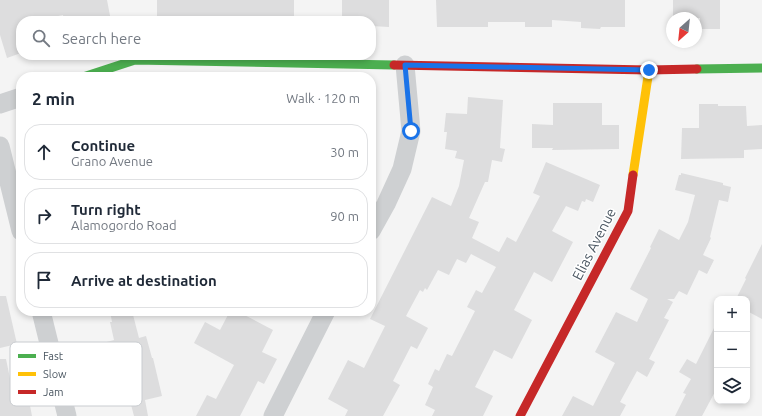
<!DOCTYPE html>
<html lang="en">
<head>
<meta charset="utf-8">
<style>
  :root { --surface:#fff; --page:#f6f6f7; --text:#1f2937; --muted:#747a83; --line:#e0e1e3 }
  body { margin:0; font-family:Ubuntu,sans-serif; background:var(--page); color:var(--text) }
  .controls { position:absolute; right:12px; bottom:12px; display:grid; overflow:hidden; border-radius:8px; box-shadow:0 2px 6px #0003 }
  .controls button { width:36px; height:36px; display:grid; place-items:center; padding:0; border:0; border-bottom:1px solid var(--line); background:var(--surface); color:var(--text); font:20px sans-serif }
  .compass { position:absolute; left:666px; top:12px; width:36px; height:36px; border-radius:50%; background:var(--surface); box-shadow:0 2px 6px #0003; rotate:207deg }
  .stop { position:absolute; width:12px; height:12px; margin:-9px; border:3px solid #1a73e8; border-radius:50%; background:#fff }
  .stop.end { background:#1a73e8; border-color:#fff; box-shadow:0 1px 4px #0008 }
  .list { margin:0; padding:0; list-style:none }
  h2 { display:flex; justify-content:space-between; align-items:center; height:52px; margin:0; padding:0 16px; font-size:17px }
  h2 small { font-size:13px; font-weight:400; color:var(--muted) }
  .list li { display:grid; grid-template-columns:26px 1fr auto; gap:12px; align-items:center; box-sizing:border-box; height:56px; margin:0 8px 8px; padding:0 8px; border:1px solid var(--line); border-radius:16px }
  .list b { display:block; font-size:15px; white-space:nowrap }
  .list p { margin:0; font-size:13px; white-space:nowrap; color:var(--muted) }
  .list em { font-size:13px; font-style:normal; color:var(--muted) }
  .icon { flex:none; width:22px; height:22px; fill:none; stroke:currentColor; stroke-width:2; stroke-linecap:round; stroke-linejoin:round }
  .map { position:relative; flex:none; width:762px; height:416px; overflow:hidden }
  .search { position:absolute; background:var(--surface); box-shadow:0 2px 6px #0003; left:16px; top:16px; width:360px; height:44px; display:flex; align-items:center; gap:10px; box-sizing:border-box; padding:0 14px; border-radius:16px; color:var(--muted); font-size:15px }
  .panel { position:absolute; background:var(--surface); box-shadow:0 2px 6px #0003; left:16px; top:72px; width:360px; height:244px; border-radius:16px }
  .map>svg:first-child { display:block }
  .building { fill:#ddddde }
  .lines { fill:none; stroke-linecap:round; stroke-linejoin:round }
  .street { stroke:#ced0d2; stroke-width:19 }
  .fast { stroke:#4caf50; stroke-width:9 }
  .slow { stroke:#ffc107; stroke-width:9 }
  .jam { stroke:#c62828; stroke-width:9 }
  .route { stroke:#1a73e8; stroke-width:5 }
  .labels { text-anchor:middle; stroke-width:3; stroke-linejoin:round; paint-order:stroke }
  .street-label { font-size:14px; fill:#4a5661; stroke:#fff }
  .key { fill:#fff; stroke:#c9ccd0; stroke-width:1 }
  .key-label { font-size:11px; fill:#4a5661 }
</style>
</head>
<body>
<div class="map">
<svg width="762" height="416" viewBox="0 0 762 416">
  <rect width="100%" height="100%" fill="#f4f4f4"/>
  <g class="building">
    <path d="M0 0H107L111 21H64L63 15 35 21H21V53L7 58 0 35Z"/>
    <rect x="157" y="0" width="137" height="21"/>
    <path d="M342 0H389V27L371 26V21H342Z"/>
    <path d="M436 0H625V27H601L600 29 581 28V22L552 20V27H525V22H488V27H437Z"/>
    <path d="M673 0H720V29H700V18H673Z"/>
    <path d="M468 97 503 100 500 148 505 149 502 162 492 160 488 182H485L469 218 479 222 472 238 499 252 507 237 516 242 540 196 533 193 546 162 600 185 593 202 586 199 585 202 582 201 578 211 566 206 552 231 573 242 552 282 534 272 514 310 532 320 512 359 494 350 475 387 493 396 483 416H432L435 410 425 405 433 387 428 384 435 369 439 371 447 354 452 356 475 311 467 307 476 290 482 293 496 267 471 254 466 263 457 259 449 275 438 270 427 290 425 288 423 292 420 290 406 316 428 328 417 349 411 346 393 381 400 385 383 416H345L348 410 328 399 348 360 364 368 385 326 370 319 432 197 451 206 459 186 464 160 455 158 457 151 445 149 447 132H444L446 113 467 114Z"/>
    <path d="M553 103H602V125H619V149L552 150 553 148H532V124L553 125Z"/>
    <path d="M699 104H718V106H746L747 126 762 125V149L744 150V158L681 159 682 128H699Z"/>
    <path d="M681 173 723 183V185L731 187 728 202 719 200 710 237 711 238 703 255 714 260 707 274 699 270 687 295 679 291 674 299H667L673 302 664 318 669 320 649 359 655 362 647 377 637 371 620 402 626 405 620 416H562L573 396 593 406 615 363 595 352 616 312 637 322 648 299 630 289 651 248 650 247 659 229 679 240 688 222 695 195 675 190 679 175H681Z"/>
    <path d="M762 244V319L747 311V299H736L746 279 745 278Z"/>
    <path d="M0 296H6L17 344 0 348Z"/>
    <path d="M110 311H132L139 338 146 336 152 358H153L162 396 145 400 148 416H134L125 382 105 387 95 345 114 340 110 322H112Z"/>
    <path d="M230 311H237L273 330 262 352 277 359 264 384 258 381 240 416H196L207 395 216 399 234 365 194 343 205 322 220 330Z"/>
    <path d="M717 322V388L702 416H675L686 394 683 393 691 379 679 372 687 359 696 364Z"/>
    <path d="M0 359H6L12 388 26 385 32 416H0Z"/>
  </g>
  <g class="lines">
    <g class="street">
      <path d="M0 104 21 97"/>
      <path d="M0 146 21 231"/>
      <path d="M371 231 386 204 402 169 411 131 405 65"/>
      <path d="M41 311 67 416"/>
      <path d="M273 416 326 311"/>
    </g>
    <g class="fast">
      <path d="M697 69 762 68"/>
      <path d="M83 77 135 60 394 65"/>
    </g>
    <path class="slow" d="M633 175 649 70"/>
    <g class="jam">
      <path d="M394 65 649 70 697 69"/>
      <path d="M520 416 628 211 633 175"/>
    </g>
  </g>
  <g class="lines">
    <path class="route" d="M411 131 405 65 649 70"/>
  </g>
  <g class="labels">
    <g class="street-label">
      <text transform="translate(594 244) rotate(-63)" y="5">Elias Avenue</text>
    </g>
  </g>
  <rect x="10" y="342" width="132" height="64" rx="6" class="key"/>
  <rect x="18" y="354" width="18" height="4" fill="#4caf50"/>
  <rect x="18" y="372" width="18" height="4" fill="#ffc107"/>
  <rect x="18" y="390" width="18" height="4" fill="#c62828"/>
  <g class="key-label">
    <text x="43" y="360">Fast</text>
    <text x="43" y="378">Slow</text>
    <text x="43" y="396">Jam</text>
  </g>
</svg>
<div class="controls">
<button>+</button>
<button>−</button>
<button><svg class="icon" aria-label="layers" viewBox="0 0 24 24"><path d="M12 4l9 5-9 5-9-5zM3 14l9 5 9-5"/></svg></button>
</div>
<svg class="compass" viewBox="-18 -18 36 36"><path d="M0-13l5 13h-10z" fill="#e53935"/><path d="M0 13l5-13h-10z" fill="#747a83"/></svg>
<div class="stop" style="left:411px;top:131px"></div>
<div class="stop end" style="left:649px;top:70px"></div>
<div class="search"><svg class="icon" aria-label="search" viewBox="0 0 24 24"><circle cx="10" cy="10" r="6"/><path d="M15 15l6 6"/></svg>Search here</div>
<section class="panel">
<h2>2 min<small>Walk · 120 m</small></h2>
<ul class="list">
<li><svg class="icon" aria-label="ahead" viewBox="0 0 24 24"><path d="M12 20V5M6 11l6-6 6 6"/></svg><div><b>Continue</b><p>Grano Avenue</p></div><em>30 m</em></li>
<li><svg class="icon" aria-label="right" viewBox="0 0 24 24"><path d="M7 20v-9h11M14 6l5 5-5 5"/></svg><div><b>Turn right</b><p>Alamogordo Road</p></div><em>90 m</em></li>
<li><svg class="icon" aria-label="arrive" viewBox="0 0 24 24"><path d="M6 21V4h12l-3 4 3 4H6"/></svg><div><b>Arrive at destination</b></div></li>
</ul>
</section>
</div>
</body>
</html>
